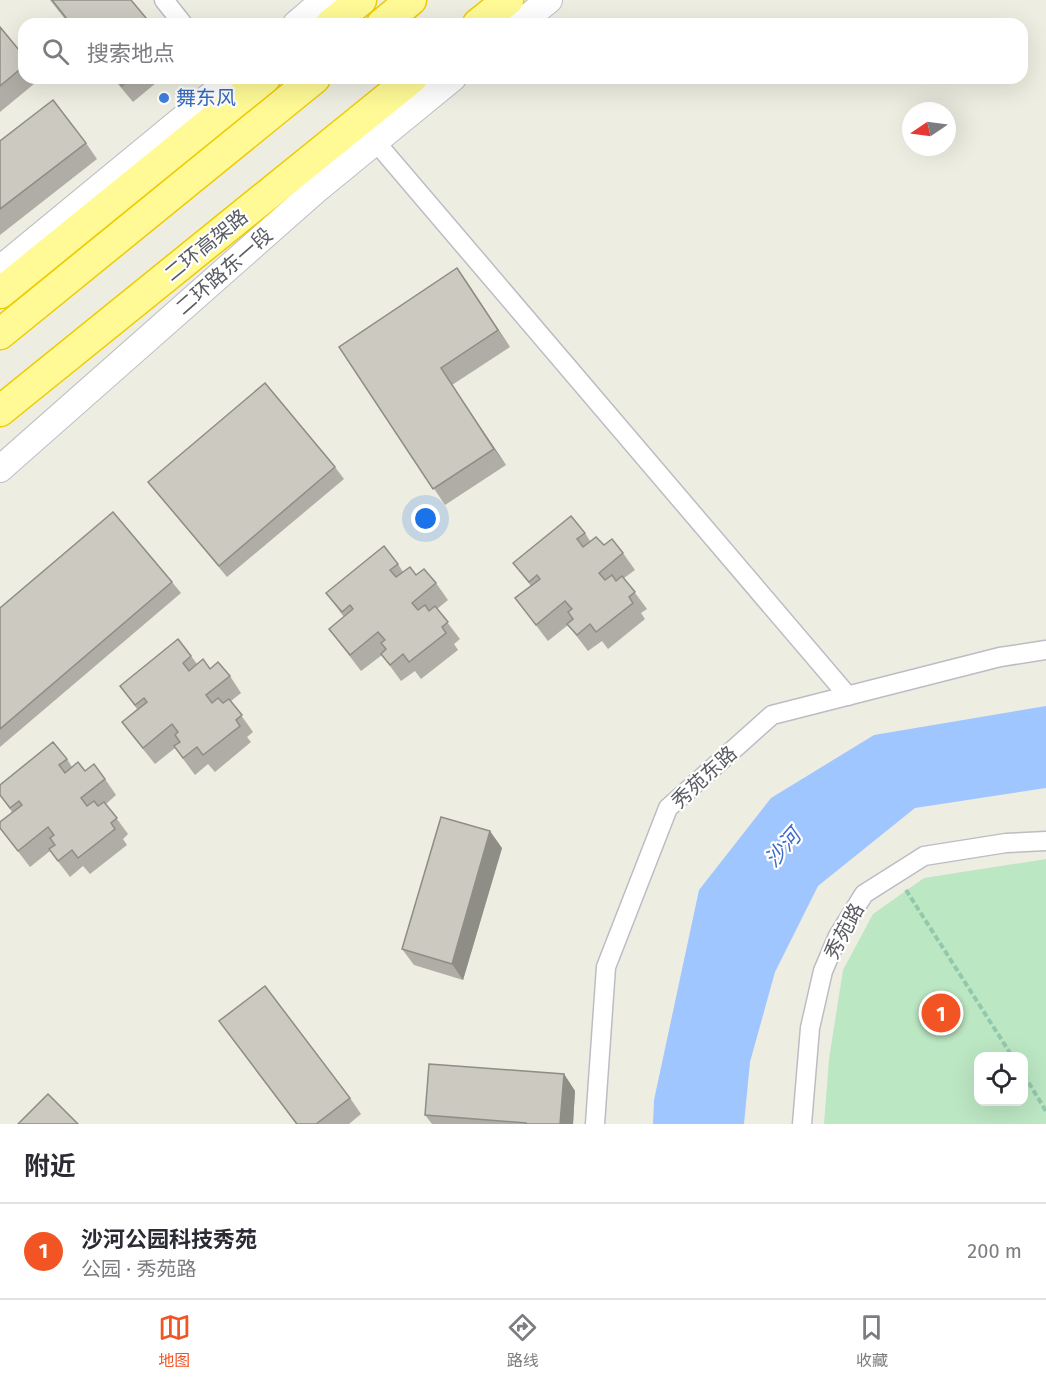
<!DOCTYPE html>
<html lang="zh">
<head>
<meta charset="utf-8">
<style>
  :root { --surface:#fff; --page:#f7f7f7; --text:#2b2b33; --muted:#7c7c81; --line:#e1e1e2; --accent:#f25523 }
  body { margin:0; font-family:"Fira Sans","Noto Sans SC",sans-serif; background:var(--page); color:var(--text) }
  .controls { position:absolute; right:18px; bottom:18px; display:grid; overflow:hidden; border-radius:12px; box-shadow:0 6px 24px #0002 }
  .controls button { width:54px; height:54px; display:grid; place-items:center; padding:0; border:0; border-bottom:2px solid var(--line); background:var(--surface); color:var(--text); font:30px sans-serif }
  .compass { position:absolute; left:902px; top:102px; width:54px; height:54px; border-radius:50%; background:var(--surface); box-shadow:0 6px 24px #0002; rotate:257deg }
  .you { position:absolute; left:426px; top:519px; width:21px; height:21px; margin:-15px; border:4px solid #fff; border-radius:50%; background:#1a73e8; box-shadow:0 0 0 9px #1a73e833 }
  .badge { display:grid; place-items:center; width:39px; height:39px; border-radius:50%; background:var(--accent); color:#fff; font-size:20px; font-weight:700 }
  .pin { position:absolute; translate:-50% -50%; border:3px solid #fff; box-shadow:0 2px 6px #0006 }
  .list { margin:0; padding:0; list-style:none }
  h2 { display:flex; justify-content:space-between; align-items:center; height:78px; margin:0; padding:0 24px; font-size:26px }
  h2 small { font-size:20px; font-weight:400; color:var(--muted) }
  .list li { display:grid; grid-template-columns:39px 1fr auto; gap:18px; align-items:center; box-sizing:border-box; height:96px; padding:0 24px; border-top:2px solid var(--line) }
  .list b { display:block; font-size:22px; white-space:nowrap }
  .list p { margin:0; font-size:20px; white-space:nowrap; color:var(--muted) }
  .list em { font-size:20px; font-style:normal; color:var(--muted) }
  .icon { flex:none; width:33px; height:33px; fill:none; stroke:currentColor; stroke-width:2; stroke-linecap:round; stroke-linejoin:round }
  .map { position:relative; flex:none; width:1046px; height:1124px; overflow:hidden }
  .search { position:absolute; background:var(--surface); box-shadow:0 6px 24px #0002; left:18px; right:18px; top:18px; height:66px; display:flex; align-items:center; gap:15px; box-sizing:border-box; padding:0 21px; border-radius:18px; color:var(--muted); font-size:22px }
  .sheet { height:174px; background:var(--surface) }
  nav { display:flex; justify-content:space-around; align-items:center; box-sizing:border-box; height:84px; border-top:2px solid var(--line); background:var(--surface); font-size:16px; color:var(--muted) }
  nav a { display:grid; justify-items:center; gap:3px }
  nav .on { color:var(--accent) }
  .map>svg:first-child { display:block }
  .green { fill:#bce7c3; fill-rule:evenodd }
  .water { fill:#a0c6ff }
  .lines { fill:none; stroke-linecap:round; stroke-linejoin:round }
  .minor-casing { stroke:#bcbdc4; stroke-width:21 }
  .secondary-casing { stroke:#bcbec6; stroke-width:28 }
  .trunk-casing { stroke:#efcb00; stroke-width:33 }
  .path { stroke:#94c8ab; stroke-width:4; stroke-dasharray:6 3; stroke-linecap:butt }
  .minor { stroke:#fff; stroke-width:18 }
  .secondary { stroke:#fff; stroke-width:26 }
  .trunk { stroke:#fffa96; stroke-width:30 }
  .wall { fill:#afada5 }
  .shaded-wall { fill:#8e8d86 }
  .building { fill:#cbc9c0; stroke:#8e8d86; stroke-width:1.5 }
  .shop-dot { fill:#3f7fe0; stroke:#fff; stroke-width:2 }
  .labels { text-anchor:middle; stroke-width:4.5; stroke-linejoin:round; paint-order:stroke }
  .shop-label { font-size:20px; fill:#366cbe; stroke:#fff; text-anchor:start }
  .street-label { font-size:20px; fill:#5a5c63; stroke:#fff }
  .water-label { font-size:21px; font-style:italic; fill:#3c6ac9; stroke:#fff }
</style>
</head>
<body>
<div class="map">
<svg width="1046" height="1124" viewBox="0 0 1046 1124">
  <rect width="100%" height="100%" fill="#eeede1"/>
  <path class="green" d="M1046 859V1124H824L829 1059 843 970 873 914 924 878ZM978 1056H1024V1102H978Z"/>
  <path class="water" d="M1046 706V788L915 808 818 886 775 972 750 1062 744 1124H653L654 1100 699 890 771 798 874 735Z"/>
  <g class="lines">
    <g class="minor-casing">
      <g id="minor">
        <path d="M164 0 183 24"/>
        <path d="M375 141 848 696"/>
        <path d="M595 1124 606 967 668 808 772 715 1000 657 1046 650"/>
        <path d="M802 1124 810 1028 823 971 838 936 864 894 924 856 1006 843 1046 841"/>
      </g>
    </g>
    <g class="secondary-casing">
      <g id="secondary">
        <path d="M296 24 324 0"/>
        <path d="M519 24 549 0"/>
        <path d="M0 269 232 78"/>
        <path d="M0 469 315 191 453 78"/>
      </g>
    </g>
    <g class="trunk-casing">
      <g id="trunk">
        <path d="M331 24 361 0"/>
        <path d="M382 24 411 0"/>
        <path d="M478 24 508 0"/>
        <path d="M0 293 265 78"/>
        <path d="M0 334 315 78"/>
        <path d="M0 411 412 78"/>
      </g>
    </g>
    <g class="path">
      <path d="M906 890 1012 1056"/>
      <path d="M1024 1075 1046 1111"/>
    </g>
    <use href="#minor" class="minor"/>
    <use href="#secondary" class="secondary"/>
    <use href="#trunk" class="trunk"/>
  </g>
  <g class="wall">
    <path d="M50 0H131L151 24H69Z"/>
    <path d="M0 27 24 56V78L40 79 0 112Z"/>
    <path d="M113 78H162L133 102Z"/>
    <path d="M0 141 86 143 97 159 0 235Z"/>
    <path d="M457 268 510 347 452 385 506 465 445 505 339 347Z"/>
    <path d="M335 467 344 479 227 577 157 493 148 482Z"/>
    <path d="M585 533 590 541 623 553 635 570 624 578 647 609 641 613 645 619 608 649 602 641 588 651 568 625 548 641 515 598 531 586 513 563Z"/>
    <path d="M398 564 403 572 416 575 436 583 448 600 437 609 460 639 454 644 458 650 421 679 415 671 401 681 382 655 361 671 329 629 344 617 326 593Z"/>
    <path d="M172 582 181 593 0 747V608Z"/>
    <path d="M191 656 197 664 230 676 241 693 231 701 253 732 247 737 251 742 215 772 208 764 195 775 175 748 155 764 134 738 122 722 137 709 120 686Z"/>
    <path d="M67 759 72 767 105 779 116 795 106 804 128 834 123 839 127 845 90 874 83 866 70 877 50 851 30 867 0 828 12 812 0 795Z"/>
    <path d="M502 848 463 980 414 965 402 949Z"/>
    <path d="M219 1021 350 1098 361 1114 349 1124H296Z"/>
    <path d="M564 1074 575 1091 573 1124H432L425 1115Z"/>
  </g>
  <g class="shaded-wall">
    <path d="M457 268 469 285 510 347 498 330Z"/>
    <path d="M441 368 452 385 506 465 494 449Z"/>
    <path d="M490 831 502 848 463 980 452 964Z"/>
    <path d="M564 1074 575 1091 573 1124H560Z"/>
  </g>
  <g class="building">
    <path d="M52 0H131L151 24H71Z"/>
    <path d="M0 27 24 56V66L0 86Z"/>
    <path d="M115 78H131L122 86Z"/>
    <path d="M53 100 86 143 0 209V141Z"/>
    <path d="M457 268 498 330 441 368 494 449 433 489 339 347Z"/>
    <path d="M265 383 335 467 219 566 148 482Z"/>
    <path d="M113 512 172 582 0 729V608Z"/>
    <path d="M571 516 585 533 577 539 583 547 596 537 604 545 612 539 623 553 599 573 605 580 612 575 616 581 622 576 635 592 629 597 633 603 596 632 590 624 577 635 567 624 573 619 568 612 572 609 565 601 536 625 515 598 540 579 537 575 529 582 513 563Z"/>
    <path d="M384 546 398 564 390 570 396 577 410 567 416 575 424 569 436 583 412 603 418 610 425 605 429 611 435 606 448 622 442 627 446 633 409 662 403 654 390 665 381 654 386 649 381 643 385 640 378 632 350 655 329 629 353 609 350 605 342 612 326 593Z"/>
    <path d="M178 639 191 656 183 663 189 671 203 659 210 669 218 662 230 676 206 695 212 703 218 698 223 703 229 699 242 715 236 720 240 726 203 755 197 747 183 758 174 746 180 742 175 735 178 732 172 724 143 748 122 722 147 702 144 698 135 705 120 686Z"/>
    <path d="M53 742 67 759 59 765 65 773 78 762 85 771 94 764 105 779 81 798 87 806 94 801 98 806 104 802 117 818 111 823 115 829 78 858 72 850 58 861 49 849 55 845 50 838 54 835 48 827 18 851 0 828V822L22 805 19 801 10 808 0 795V785Z"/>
    <path d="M441 817 490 831 452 964 402 949Z"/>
    <path d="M265 986 350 1098 316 1124H297L219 1021Z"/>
    <path d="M429 1064 564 1074 560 1124H526V1123L425 1115Z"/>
    <path d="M48 1094 78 1124H18Z"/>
  </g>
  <circle class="shop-dot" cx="164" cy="98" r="6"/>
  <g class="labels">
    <g class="shop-label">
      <text x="176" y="105">舞东风</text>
    </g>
    <g class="street-label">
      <text transform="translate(206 245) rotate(-39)" y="7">二环高架路</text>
      <text transform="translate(224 271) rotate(-41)" y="7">二环路东一段</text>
      <text transform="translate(704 777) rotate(-43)" y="7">秀苑东路</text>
      <text transform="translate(844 931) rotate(-62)" y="7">秀苑路</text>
    </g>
    <g class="water-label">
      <text transform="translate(783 848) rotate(-49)" y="7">沙河</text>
    </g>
  </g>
</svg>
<div class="controls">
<button><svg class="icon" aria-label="locate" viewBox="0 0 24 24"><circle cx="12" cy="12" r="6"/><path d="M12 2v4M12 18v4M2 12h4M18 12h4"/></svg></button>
</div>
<svg class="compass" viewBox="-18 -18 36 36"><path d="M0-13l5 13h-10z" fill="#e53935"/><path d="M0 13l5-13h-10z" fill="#7c7c81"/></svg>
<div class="you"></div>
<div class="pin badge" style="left:941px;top:1013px">1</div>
<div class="search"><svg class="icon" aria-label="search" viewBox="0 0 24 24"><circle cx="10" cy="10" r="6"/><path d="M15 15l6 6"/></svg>搜索地点</div>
</div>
<section class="sheet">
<h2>附近<small></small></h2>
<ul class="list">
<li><span class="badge">1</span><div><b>沙河公园科技秀苑</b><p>公园 · 秀苑路</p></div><em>200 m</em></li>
</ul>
</section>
<nav>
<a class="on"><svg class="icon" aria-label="map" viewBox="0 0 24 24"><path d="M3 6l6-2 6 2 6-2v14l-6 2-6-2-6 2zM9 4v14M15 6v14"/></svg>地图</a>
<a><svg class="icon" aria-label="directions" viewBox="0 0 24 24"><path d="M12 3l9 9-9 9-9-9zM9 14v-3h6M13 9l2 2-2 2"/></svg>路线</a>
<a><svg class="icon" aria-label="saved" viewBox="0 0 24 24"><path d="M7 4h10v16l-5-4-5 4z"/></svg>收藏</a>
</nav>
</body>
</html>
